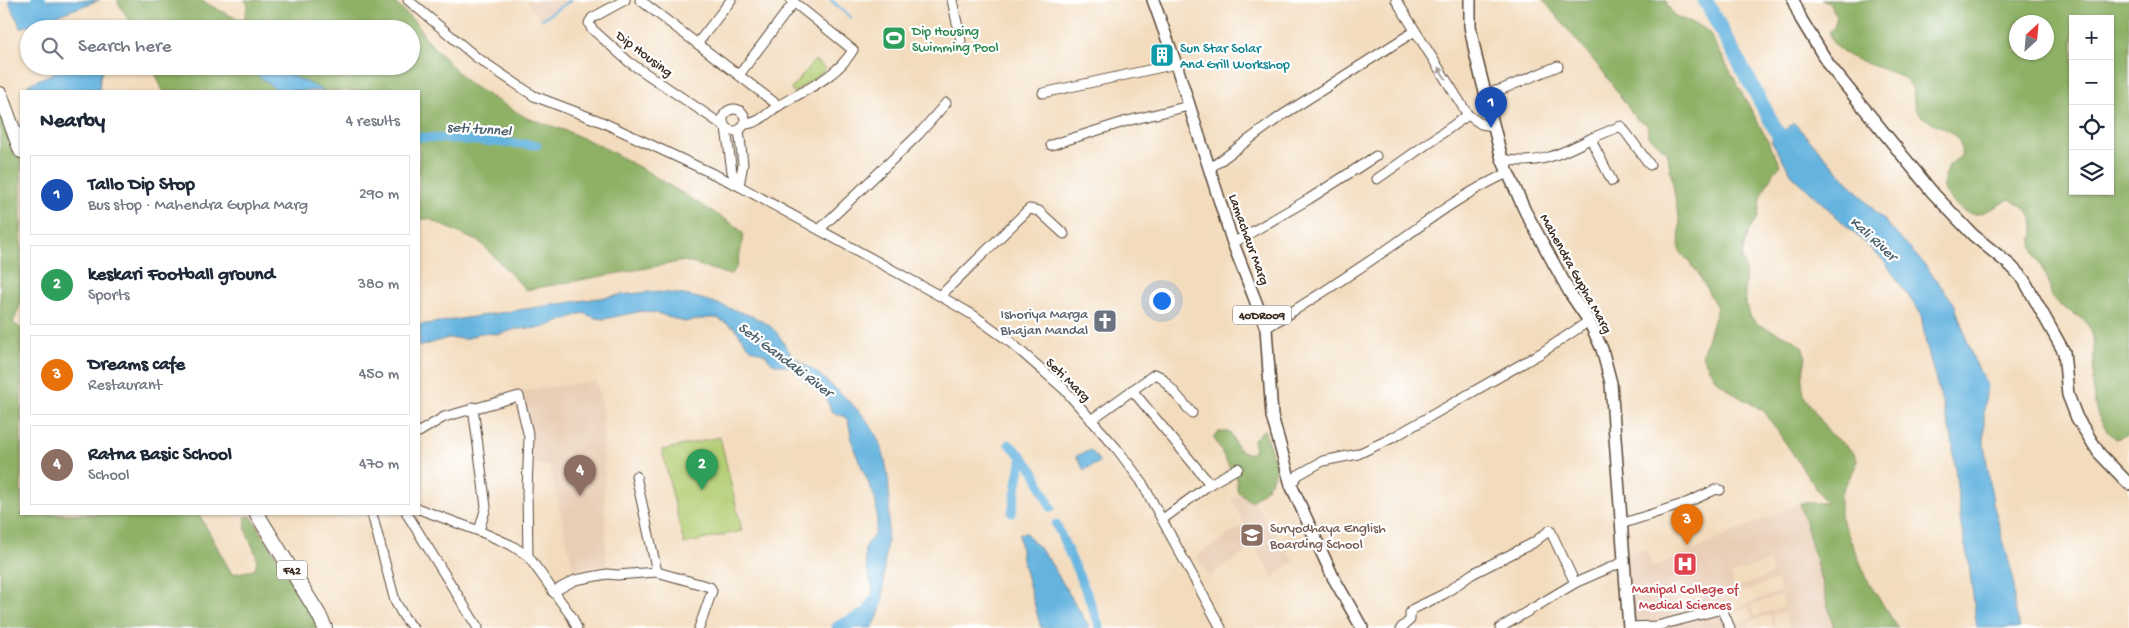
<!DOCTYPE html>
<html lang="en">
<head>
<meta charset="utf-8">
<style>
  :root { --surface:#fff; --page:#f6f6f7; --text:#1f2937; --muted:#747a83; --line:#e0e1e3; --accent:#7c3aed }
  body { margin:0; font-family:"Gochi Hand",sans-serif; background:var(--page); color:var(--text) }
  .controls { position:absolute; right:15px; top:15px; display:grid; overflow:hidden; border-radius:0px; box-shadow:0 1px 4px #0004 }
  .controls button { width:45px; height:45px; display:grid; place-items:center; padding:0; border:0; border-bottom:1px solid var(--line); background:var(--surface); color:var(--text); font:25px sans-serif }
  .compass { position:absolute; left:2009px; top:15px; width:45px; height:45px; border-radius:50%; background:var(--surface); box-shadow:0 1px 4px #0004; rotate:26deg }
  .you { position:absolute; left:1161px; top:300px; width:18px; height:18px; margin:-12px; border:4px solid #fff; border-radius:50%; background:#1a73e8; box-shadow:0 0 0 8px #1a73e833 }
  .badge { display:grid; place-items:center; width:32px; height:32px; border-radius:50%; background:var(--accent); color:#fff; font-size:16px; font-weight:700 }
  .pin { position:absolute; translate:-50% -41px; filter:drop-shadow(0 1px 2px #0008) }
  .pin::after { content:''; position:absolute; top:26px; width:18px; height:15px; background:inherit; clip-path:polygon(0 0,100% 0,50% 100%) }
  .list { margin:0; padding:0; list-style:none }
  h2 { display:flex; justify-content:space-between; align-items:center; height:65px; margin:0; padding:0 20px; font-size:21px }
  h2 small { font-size:16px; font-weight:400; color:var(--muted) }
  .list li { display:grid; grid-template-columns:32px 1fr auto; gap:15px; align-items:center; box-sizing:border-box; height:80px; margin:0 10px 10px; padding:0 10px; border:1px solid var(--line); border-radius:0px }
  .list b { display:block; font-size:19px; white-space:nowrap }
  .list p { margin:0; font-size:16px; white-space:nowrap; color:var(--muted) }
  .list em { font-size:16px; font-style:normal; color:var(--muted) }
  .icon { flex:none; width:28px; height:28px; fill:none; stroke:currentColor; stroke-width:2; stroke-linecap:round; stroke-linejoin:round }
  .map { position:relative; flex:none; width:2129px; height:628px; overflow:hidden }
  .search { position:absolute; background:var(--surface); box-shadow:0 1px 4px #0004; left:20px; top:20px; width:400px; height:55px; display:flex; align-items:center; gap:12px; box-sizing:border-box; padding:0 18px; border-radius:28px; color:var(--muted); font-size:19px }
  .panel { position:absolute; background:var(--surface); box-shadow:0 1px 4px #0004; left:20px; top:90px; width:400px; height:425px; border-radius:0px }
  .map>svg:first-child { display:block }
  .built { fill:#e9ceb6; fill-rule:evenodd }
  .green { fill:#b3ce74; stroke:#777c49 }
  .forest { fill:#8eb166; stroke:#646e42; fill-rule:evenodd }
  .water { fill:#65b4df; stroke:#506f7e }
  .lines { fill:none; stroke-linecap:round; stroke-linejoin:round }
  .stream { stroke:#65b4df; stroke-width:2.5 }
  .canal { stroke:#65b4df; stroke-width:9 }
  .river { stroke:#65b4df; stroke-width:15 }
  .minor-casing { stroke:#574536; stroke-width:11 }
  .major-casing { stroke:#574536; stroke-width:14 }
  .highway-casing { stroke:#574536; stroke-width:16 }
  .minor { stroke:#fff; stroke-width:9 }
  .major { stroke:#fff; stroke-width:11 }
  .highway { stroke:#fff; stroke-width:14 }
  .oneway { fill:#a79f9a }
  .labels { text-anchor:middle; stroke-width:4.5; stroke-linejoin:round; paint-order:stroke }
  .shield { fill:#fff; stroke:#766a62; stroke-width:1 }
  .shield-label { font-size:12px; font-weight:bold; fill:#3b2a1e }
  .leisure-label { font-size:14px; fill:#27864d; stroke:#fff; text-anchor:start }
  .culture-label { font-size:14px; fill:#0d838f; stroke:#fff; text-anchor:start }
  .street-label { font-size:14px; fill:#3b2a1e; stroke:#fff }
  .worship-label { font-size:14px; fill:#5b616d; stroke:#fff; text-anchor:end }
  .education-label { font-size:14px; fill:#785e54; stroke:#fff; text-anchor:start }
  .health-label { font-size:14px; fill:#be3a42; stroke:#fff }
  .water-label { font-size:15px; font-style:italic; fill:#4c616b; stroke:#fff }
</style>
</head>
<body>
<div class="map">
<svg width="2129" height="628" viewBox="0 0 2129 628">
  <rect width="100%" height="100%" fill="#fff"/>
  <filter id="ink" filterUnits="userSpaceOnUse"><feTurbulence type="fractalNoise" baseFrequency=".02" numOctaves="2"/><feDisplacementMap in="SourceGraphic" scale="10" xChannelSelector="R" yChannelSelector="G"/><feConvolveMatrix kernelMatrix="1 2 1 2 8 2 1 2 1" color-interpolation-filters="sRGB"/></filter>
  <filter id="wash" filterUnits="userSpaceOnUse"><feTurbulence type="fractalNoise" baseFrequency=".0096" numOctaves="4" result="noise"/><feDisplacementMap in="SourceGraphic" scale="20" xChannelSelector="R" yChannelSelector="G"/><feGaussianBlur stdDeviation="1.12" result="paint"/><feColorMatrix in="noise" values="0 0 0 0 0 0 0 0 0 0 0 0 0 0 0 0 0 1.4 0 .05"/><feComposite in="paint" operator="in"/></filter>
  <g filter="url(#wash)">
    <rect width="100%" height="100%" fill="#f3dcbd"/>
    <g class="built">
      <path d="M526 0H574L544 19 536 14Z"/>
      <path d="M596 381 601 399 603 416 606 565 573 569 550 466 532 464 521 391Z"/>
      <path d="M1245 489 1294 561 1273 577 1254 546 1209 577 1196 556 1244 525 1232 500Z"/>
      <path d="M1800 503 1834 628H1790L1784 612 1773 616 1777 628H1769L1774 626 1769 615 1748 622 1750 628H1747L1746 624 1736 628H1633L1625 554 1646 548 1652 568ZM1769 561 1773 574 1735 588 1731 575ZM1777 580 1781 591 1734 608 1730 596ZM1683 582 1686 592 1697 589 1701 600 1683 606 1676 584ZM1781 595 1785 606 1755 616 1751 606ZM1748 607 1752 617 1730 626 1726 615Z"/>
    </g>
    <g class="green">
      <path d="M815 60 825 68V70L795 92 792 91 791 89Z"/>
      <path d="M720 437 742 531 684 544 662 450Z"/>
    </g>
    <g class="forest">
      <path d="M117 0H200L229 15 244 20 248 4 244 0H392L416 23 426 39 469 84 527 118 567 131 601 146 646 171 736 226 744 235 737 267 730 275 685 261 526 290 481 243 429 219H419V91H163L152 66H411V29H133Z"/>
      <path d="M1543 0H1665L1673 15 1702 27 1710 34 1781 165 1772 175 1764 190 1760 201 1758 217 1749 231 1744 246 1742 256 1745 271V303L1750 316 1759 325 1792 339 1802 346 1806 357 1802 381 1804 396 1829 432 1853 452 1857 459 1856 466 1840 495V516L1869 583 1898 628H1834L1800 503H1826L1764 411 1739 397 1716 380 1702 356 1717 308 1698 273 1679 250 1680 224 1667 152 1648 135 1647 124 1637 120 1604 73Z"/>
      <path d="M1821 0H2129V434L2116 439C2089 416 2093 392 2094 359 2094 350 2094 341 2092 333 2084 311 2058 312 2051 294 2049 290 2050 284 2048 280 2043 269 2036 259 2033 249 2031 242 2034 236 2034 230 2034 213 2023 206 2010 199 2000 204 1988 212 1977 214 1962 216 1947 197 1942 186L1949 165 1961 156C1965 128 1932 128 1918 113 1909 103 1920 89 1904 79 1884 64 1833 62 1829 32L1834 27 1837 16 1829 3ZM2073 19H2110V191H2073ZM2016 22H2046V52H2016Z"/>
      <path d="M0 103 21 160V303L13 323 21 328V514H199L232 574 254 570C262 554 249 545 246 530 245 526 246 521 245 517L251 516 321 628H0Z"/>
      <path d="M1264 429 1277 469 1267 488 1251 502 1237 491V477C1225 465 1223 450 1213 437L1218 432H1230L1238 449 1249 454 1255 450 1253 441Z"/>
    </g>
    <g class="water">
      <path d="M8 0H100L21 28Z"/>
      <path d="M69 66H104L100 77 99 91H47L27 85Z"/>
      <path d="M259 66 269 70H280L325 91H278L246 67Z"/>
      <path d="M1794 123 1924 264 1954 303 1973 358 1987 386 1984 410V443L1993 503 2013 577 2014 604 2020 628H1977L1969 564 1961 526 1952 439 1926 344 1921 314 1884 261 1792 175 1771 140Z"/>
      <path d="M649 292C682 292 706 299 737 311 749 315 761 319 771 327 781 335 785 348 794 357 803 365 814 369 822 377 838 391 855 405 868 422 896 461 890 514 885 558 882 585 887 603 872 628H847C856 625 862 620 867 612 882 590 862 571 865 548 866 542 873 539 875 532 878 525 877 506 875 498L854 449 848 421 845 417 832 412 826 399 816 386 809 384 791 367 772 363 765 354 751 349 746 344 735 328 717 318H709L684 322 660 314 642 311 604 319 596 318 583 313 542 328 516 329 500 334 480 333 466 339 448 338 419 347V325L619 295Z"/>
      <path d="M1091 450 1100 462 1084 470 1076 456Z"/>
      <path d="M1025 532 1047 557 1090 628H1041L1022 559 1019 534Z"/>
    </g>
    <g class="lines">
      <g class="stream">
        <path d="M831 0 851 18"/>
        <path d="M542 19 571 0"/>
      </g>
      <g class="canal">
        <path d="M419 137 537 145"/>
        <path d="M1009 444 1022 456 1012 513"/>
        <path d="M1022 456 1034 471 1051 508"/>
        <path d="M1056 524 1087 593 1100 628"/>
      </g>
      <g class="river">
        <path d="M38 0 53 29"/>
        <path d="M1705 0 1788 152"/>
        <path d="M839 628 867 615 870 612 875 602"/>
      </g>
    </g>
  </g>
  <g filter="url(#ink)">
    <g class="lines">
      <g class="minor-casing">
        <g id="minor">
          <path d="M408 0 476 57 534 96 602 122 739 186 940 296 973 315 1009 341 1064 389 1117 449 1141 481 1221 628"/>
          <path d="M625 0 592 18 589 23 591 28 629 62 724 126"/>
          <path d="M640 0 779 106"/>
          <path d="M952 0 961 41"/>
          <path d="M1396 0 1468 115 1481 124 1493 126"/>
          <path d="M697 44 731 0"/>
          <path d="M739 75 794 2"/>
          <path d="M1043 93 1176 64"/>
          <path d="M1485 93 1500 90 1558 66"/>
          <circle cx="734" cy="120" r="11"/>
          <path d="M744 124C759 124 767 113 778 106 805 90 837 77 853 50L791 0"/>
          <path d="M726 128 732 172 739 186"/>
          <path d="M739 130 743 164 739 186"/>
          <path d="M1592 138 1621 126 1650 165"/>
          <path d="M1051 145 1127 121 1189 106"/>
          <path d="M1502 159C1538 166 1561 154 1592 138L1594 146 1612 181"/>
          <path d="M1209 169 1281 116 1415 31"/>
          <path d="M1377 179 1468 115"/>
          <path d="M820 229 919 134 946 103"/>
          <path d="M1233 243 1309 199 1376 156"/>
          <path d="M940 296 1029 209 1039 211 1064 234"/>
          <path d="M1266 328C1310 301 1353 273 1395 244 1431 218 1467 191 1508 173"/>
          <path d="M1132 390 1210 484"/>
          <path d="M473 407 486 507 479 531"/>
          <path d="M1091 420 1155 374 1161 377 1192 413"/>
          <path d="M419 432 444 417 519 396 529 437 527 491 528 556"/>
          <path d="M636 476 657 572"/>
          <path d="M1291 485 1298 475 1323 461 1358 454 1392 438 1541 353 1589 321"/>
          <path d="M419 509 479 531 511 545 528 556 572 617 577 628"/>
          <path d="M372 514 395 601 404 617 413 628"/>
          <path d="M407 514 478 628"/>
          <path d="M1163 519 1210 484 1238 468"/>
          <path d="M1621 524 1686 503 1717 489 1720 490"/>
          <path d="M553 592 575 580 607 574 617 575 657 572 710 587 712 591 699 628"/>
          <path d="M1629 627 1657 626 1722 609 1730 628"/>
          <path d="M1401 628 1410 620V613L1413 609 1444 594 1472 574 1533 543 1550 530 1575 583"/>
          <path d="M1500 628 1575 583 1623 562"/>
        </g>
      </g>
      <g class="major-casing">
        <g id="major">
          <path d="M1153 0 1176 64 1233 243 1266 328 1272 416 1291 485 1333 577 1362 628"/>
          <path d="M1470 0V26L1476 57 1502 159 1525 211 1570 293 1589 321 1602 349 1611 383 1629 628"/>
          <path d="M1793 0 1801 19 1829 65 1933 193 1973 235 2011 266 2024 280 2064 352 2068 395 2077 418 2099 453 2129 484"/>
        </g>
      </g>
      <g class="highway-casing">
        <g id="highway">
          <path d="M0 94 21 151"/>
          <path d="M257 514 319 615 325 628"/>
        </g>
      </g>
      <use href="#minor" class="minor"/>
      <use href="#major" class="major"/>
      <use href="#highway" class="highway"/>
    </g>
    <defs><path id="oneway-solid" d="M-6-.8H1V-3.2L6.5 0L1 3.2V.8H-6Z" transform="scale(1.25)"/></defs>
    <use class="oneway" href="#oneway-solid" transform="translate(1442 73) rotate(-124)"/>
  </g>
  <defs>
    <g id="stadium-square" transform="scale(1.25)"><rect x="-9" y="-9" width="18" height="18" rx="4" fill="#2e9e5b" stroke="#fff"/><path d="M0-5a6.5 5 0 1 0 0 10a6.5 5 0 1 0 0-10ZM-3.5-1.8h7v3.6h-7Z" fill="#fff"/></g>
    <g id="building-square" transform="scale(1.25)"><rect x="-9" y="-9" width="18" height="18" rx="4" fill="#0f9aa8" stroke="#fff"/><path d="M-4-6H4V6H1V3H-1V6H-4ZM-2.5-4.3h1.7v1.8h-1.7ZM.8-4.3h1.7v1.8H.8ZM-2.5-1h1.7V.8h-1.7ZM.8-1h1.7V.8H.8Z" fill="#fff"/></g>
    <g id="church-square" transform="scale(1.25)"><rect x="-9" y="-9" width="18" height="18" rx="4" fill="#6b7280" stroke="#fff"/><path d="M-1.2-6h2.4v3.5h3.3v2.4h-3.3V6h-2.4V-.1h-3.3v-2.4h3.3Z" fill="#fff"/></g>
    <g id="school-square" transform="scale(1.25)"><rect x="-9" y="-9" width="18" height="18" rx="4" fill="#8d6e63" stroke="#fff"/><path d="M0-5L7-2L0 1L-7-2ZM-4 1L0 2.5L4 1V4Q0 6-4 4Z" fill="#fff"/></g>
    <g id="hospital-square" transform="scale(1.25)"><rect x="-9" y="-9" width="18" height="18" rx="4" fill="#e0444e" stroke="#fff"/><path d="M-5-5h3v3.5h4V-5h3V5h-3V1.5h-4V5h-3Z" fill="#fff"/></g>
  </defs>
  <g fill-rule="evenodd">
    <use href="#stadium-square" x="894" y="38"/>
    <use href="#building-square" x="1162" y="55"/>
    <use href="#church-square" x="1105" y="321"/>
    <use href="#school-square" x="1252" y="535"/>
    <use href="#hospital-square" x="1685" y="564"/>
  </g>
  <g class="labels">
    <g class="shield">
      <rect x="1233" y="305.5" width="58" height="19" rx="4"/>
      <rect x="277" y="560.5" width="30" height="19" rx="4"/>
    </g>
    <g class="shield-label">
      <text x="1262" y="319">40DR009</text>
      <text x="292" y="574">F42</text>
    </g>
    <g class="leisure-label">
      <text x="912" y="35">Dip Housing<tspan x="912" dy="16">Swimming Pool</tspan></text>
    </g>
    <g class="culture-label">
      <text x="1180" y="52">Sun Star Solar<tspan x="1180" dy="16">And Grill Workshop</tspan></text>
    </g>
    <g class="street-label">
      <text transform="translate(645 53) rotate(37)" y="5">Dip Housing</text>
      <text transform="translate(1250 239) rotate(70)" y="5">Lamachaur Marg</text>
      <text transform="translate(1577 273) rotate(61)" y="5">Mahendra Gupha Marg</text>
      <text transform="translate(1069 379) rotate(44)" y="5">Seti Marg</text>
    </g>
    <g class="worship-label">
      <text x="1088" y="318">Ishoriya Marga<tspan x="1088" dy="16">Bhajan Mandal</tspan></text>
    </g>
    <g class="education-label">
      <text x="1270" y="532">Suryodhaya English<tspan x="1270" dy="16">Boarding School</tspan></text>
    </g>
    <g class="health-label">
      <text x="1685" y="593">Manipal College of<tspan x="1685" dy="16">Medical Sciences</tspan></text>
    </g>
    <g class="water-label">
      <text transform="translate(479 128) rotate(4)" y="5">seti tunnel</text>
      <text transform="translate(1874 238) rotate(42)" y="5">Kali River</text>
      <text transform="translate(786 359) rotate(37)" y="5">Seti Gandaki River</text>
    </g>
  </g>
</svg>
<div class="controls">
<button>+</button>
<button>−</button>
<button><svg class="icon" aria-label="locate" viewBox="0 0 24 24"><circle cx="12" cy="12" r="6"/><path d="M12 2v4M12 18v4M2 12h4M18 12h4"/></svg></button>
<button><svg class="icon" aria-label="layers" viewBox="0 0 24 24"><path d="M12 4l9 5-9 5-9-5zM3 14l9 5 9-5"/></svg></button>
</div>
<svg class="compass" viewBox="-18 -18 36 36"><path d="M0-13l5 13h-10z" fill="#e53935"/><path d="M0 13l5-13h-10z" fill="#747a83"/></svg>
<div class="you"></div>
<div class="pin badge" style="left:1491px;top:128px;background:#1a4fb4">1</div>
<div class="pin badge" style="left:702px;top:490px;background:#2e9e5b">2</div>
<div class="pin badge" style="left:1687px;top:545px;background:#e8710a">3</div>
<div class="pin badge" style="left:580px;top:496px;background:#8d6e63">4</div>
<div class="search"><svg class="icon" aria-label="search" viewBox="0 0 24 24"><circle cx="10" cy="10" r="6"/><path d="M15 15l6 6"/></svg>Search here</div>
<section class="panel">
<h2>Nearby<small>4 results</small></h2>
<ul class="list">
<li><span class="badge" style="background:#1a4fb4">1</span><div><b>Tallo Dip Stop</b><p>Bus stop · Mahendra Gupha Marg</p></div><em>290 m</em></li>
<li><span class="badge" style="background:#2e9e5b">2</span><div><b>keskari Football ground</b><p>Sports</p></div><em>380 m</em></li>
<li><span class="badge" style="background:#e8710a">3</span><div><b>Dreams cafe</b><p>Restaurant</p></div><em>450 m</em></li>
<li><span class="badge" style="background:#8d6e63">4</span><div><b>Ratna Basic School</b><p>School</p></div><em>470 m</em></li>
</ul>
</section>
</div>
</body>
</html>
